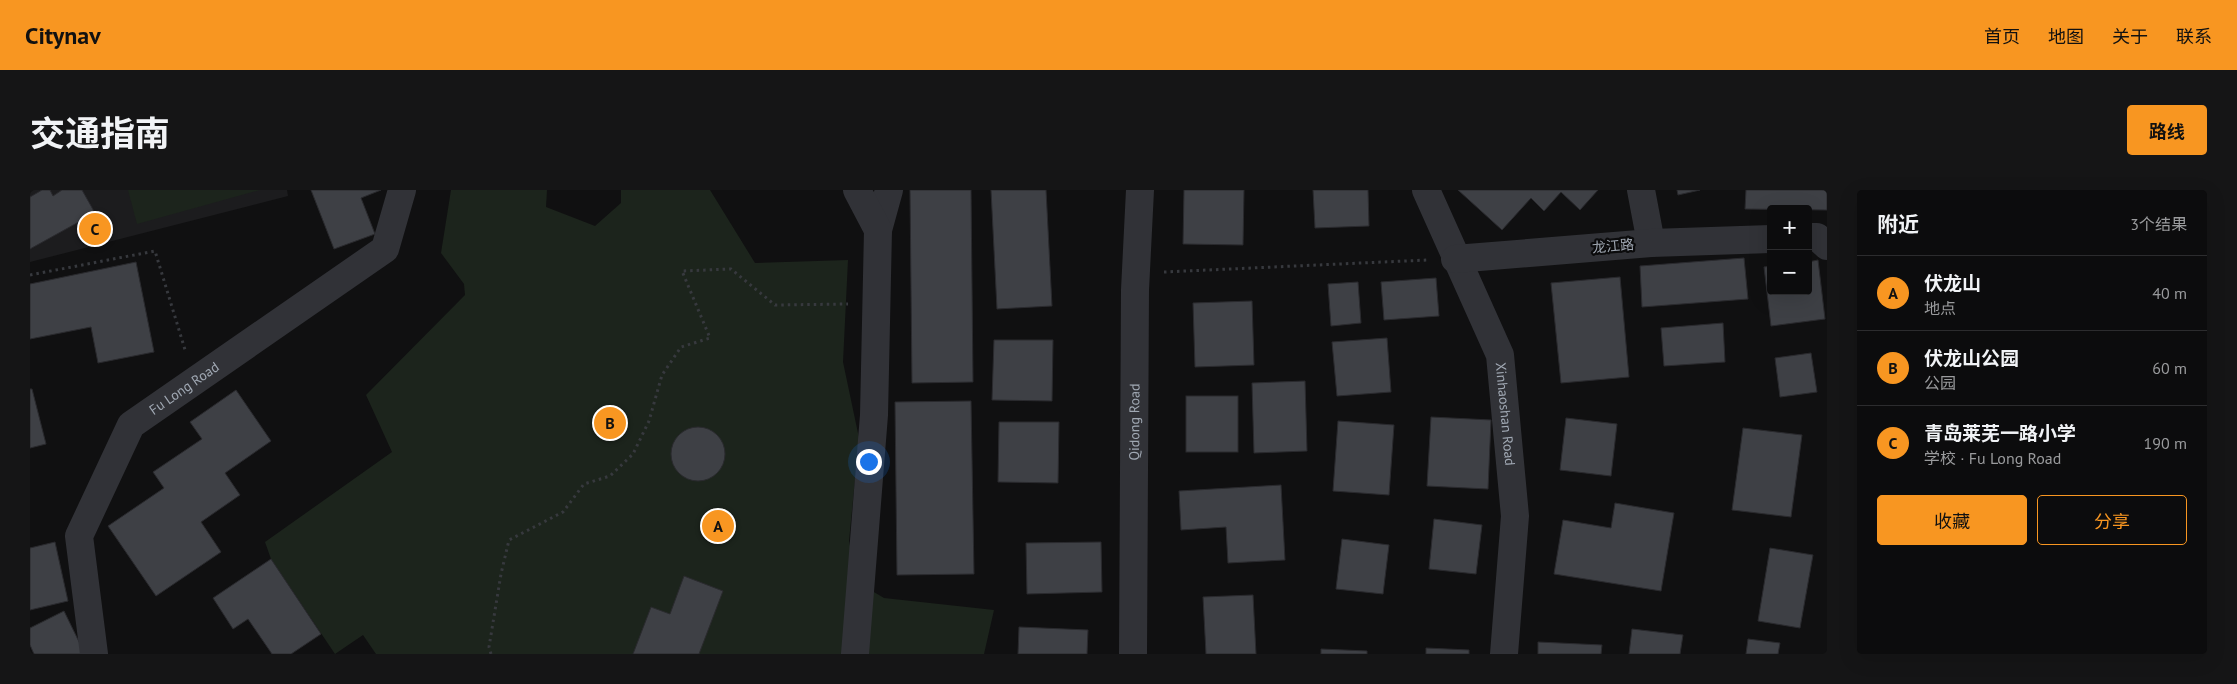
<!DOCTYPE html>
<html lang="zh">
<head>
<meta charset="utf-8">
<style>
  :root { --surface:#0c0c0d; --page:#151516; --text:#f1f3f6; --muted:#9a9b9d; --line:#2c2c2e; --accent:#f89621 }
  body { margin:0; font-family:"PT Sans","Noto Sans SC",sans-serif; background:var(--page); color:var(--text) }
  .controls { position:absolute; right:15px; top:15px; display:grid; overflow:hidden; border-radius:5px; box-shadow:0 5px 20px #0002 }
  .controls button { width:45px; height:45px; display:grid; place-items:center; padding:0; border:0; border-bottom:1px solid var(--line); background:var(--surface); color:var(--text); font:25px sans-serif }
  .you { position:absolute; left:838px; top:271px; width:18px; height:18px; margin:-12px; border:4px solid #fff; border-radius:50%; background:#1a73e8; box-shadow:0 0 0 8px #1a73e833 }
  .badge { display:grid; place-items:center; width:32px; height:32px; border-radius:50%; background:var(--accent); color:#111; font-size:16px; font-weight:700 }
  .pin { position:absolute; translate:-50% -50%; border:2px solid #fff; box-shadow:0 1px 5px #0006 }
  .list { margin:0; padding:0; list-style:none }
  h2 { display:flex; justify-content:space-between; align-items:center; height:65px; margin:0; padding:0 20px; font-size:21px }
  h2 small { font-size:16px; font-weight:400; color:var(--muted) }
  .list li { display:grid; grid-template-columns:32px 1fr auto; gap:15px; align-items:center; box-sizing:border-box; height:75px; padding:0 20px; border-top:1px solid var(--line) }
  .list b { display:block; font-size:19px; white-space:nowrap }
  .list p { margin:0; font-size:16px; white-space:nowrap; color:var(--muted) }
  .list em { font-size:16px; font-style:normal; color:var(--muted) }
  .actions { display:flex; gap:10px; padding:15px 20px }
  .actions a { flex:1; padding:11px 0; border:1px solid var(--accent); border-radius:5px; text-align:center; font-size:18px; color:var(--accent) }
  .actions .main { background:var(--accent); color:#111 }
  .map { position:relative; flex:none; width:1797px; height:464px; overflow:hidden; border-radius:5px }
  header { display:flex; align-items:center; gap:30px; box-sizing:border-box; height:70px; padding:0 25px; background:var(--accent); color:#111 }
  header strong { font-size:24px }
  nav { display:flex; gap:28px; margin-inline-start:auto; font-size:18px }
  .intro { display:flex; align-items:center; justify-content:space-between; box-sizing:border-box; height:120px; padding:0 30px }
  h1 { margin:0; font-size:35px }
  .button { padding:12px 22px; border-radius:5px; background:var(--accent); color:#111; font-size:18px; font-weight:700 }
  main { display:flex; gap:30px; padding:0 30px }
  aside { flex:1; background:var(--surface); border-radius:5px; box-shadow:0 5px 20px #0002 }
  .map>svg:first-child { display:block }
  .built { fill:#1c1c1e }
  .green { fill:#1c241c }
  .building { fill:#3e4045; stroke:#2a2a2e }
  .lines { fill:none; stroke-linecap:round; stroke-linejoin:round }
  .path { stroke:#37393e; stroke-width:3; stroke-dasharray:2.5 4; stroke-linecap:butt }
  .minor { stroke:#313237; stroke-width:28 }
  .labels { text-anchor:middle; stroke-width:4.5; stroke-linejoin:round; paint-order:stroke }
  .street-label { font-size:14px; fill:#a0a8b3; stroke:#0b0b0c }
</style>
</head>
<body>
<header>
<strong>Citynav</strong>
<nav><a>首页</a><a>地图</a><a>关于</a><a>联系</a></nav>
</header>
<div class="intro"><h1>交通指南</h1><a class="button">路线</a></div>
<main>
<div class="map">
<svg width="1797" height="464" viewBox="0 0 1797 464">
  <rect width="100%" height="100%" fill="#101011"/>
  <path class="built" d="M0 0H257L258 6 0 72Z"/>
  <g class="green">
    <path d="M98 0H230L107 34Z"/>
    <path d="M421 0H517L516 17 565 36 591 13V0H680L725 73 818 70 813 172 829 248 819 351 827 392 854 408 964 420 954 464H346L333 445 305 464 241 369 235 352 362 262 336 205 435 105 434 94 411 63Z"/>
  </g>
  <g class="building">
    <path d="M12 0H20L23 6 32 0H52L65 23 0 59V7Z"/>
    <path d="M281 0H351L331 8 345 44 304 59Z"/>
    <path d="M880 0H941L943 192 882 193Z"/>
    <path d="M961 0H1016L1022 116 967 119Z"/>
    <path d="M1154 0H1214L1213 55 1153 54Z"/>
    <path d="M1283 0H1338L1339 36 1285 38Z"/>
    <path d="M1428 0H1568L1550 20 1531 2 1514 21 1501 8 1472 40Z"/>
    <path d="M1647 0H1670L1648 5Z"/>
    <path d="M1716 0H1797V20L1715 19Z"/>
    <path d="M1714 68 1718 109 1612 117 1610 76Z"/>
    <path d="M1788 70 1795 129 1741 136 1734 77 1741 76V101H1778V72Z"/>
    <path d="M106 72 124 162 68 173 61 137 0 149V94Z"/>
    <path d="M1590 87 1599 187 1531 193 1521 93Z"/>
    <path d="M1406 88 1409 126 1354 130 1351 92Z"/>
    <path d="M1328 92 1331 133 1301 136 1298 94Z"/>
    <path d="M1222 111 1224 175 1165 177 1163 113Z"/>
    <path d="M1693 133 1695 172 1634 176 1631 138Z"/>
    <path d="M1357 148 1361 202 1307 206 1302 152Z"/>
    <path d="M964 150H1023L1022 211 962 210Z"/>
    <path d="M1781 163 1787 202 1750 207 1745 168Z"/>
    <path d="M1275 191 1277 261 1224 263 1222 193Z"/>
    <path d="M0 199H2L16 254 0 258Z"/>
    <path d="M206 200 241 251 195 283 210 305 171 332 191 362 126 406 78 336 134 298 123 282 172 249 160 232Z"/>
    <rect x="1156" y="206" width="52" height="56"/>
    <path d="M941 211 944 384 867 385 865 212Z"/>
    <path d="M1401 227 1461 230 1458 299 1397 296Z"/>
    <path d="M1536 228 1587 234 1581 286 1530 280Z"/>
    <path d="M1308 231 1364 235 1359 305 1303 301Z"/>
    <path d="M969 232H1029L1028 293 968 292Z"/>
    <circle cx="668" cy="264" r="27"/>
    <path d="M1713 238 1772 245 1761 327 1702 320Z"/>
    <path d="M1251 295 1255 370 1198 373 1196 337 1151 340 1149 301Z"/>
    <path d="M1585 313 1644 323 1631 401 1524 384 1533 330 1581 338Z"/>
    <path d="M1404 329 1452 335 1446 384 1399 379Z"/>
    <path d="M1312 349 1359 355 1353 404 1306 399Z"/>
    <path d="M25 352 38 411 0 420V358Z"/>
    <path d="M1071 352 1072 402 997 404 996 353Z"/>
    <path d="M1740 358 1783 365 1770 438 1728 431Z"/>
    <path d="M241 369 291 444 261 464H242L218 429 203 439 183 408Z"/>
    <path d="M654 386 693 401 669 464H603L621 417 640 424Z"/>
    <path d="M1223 405 1226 464H1176L1173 407Z"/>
    <path d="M34 421 55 464H4L0 455V438Z"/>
    <path d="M989 437 1058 440 1057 464H988Z"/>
    <path d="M1602 439 1653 445 1650 464H1599Z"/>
    <path d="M1718 449 1750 453 1748 464H1716Z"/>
    <path d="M1508 452 1572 455 1571 464H1508Z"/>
    <path d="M1396 458 1439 460V464H1396Z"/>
    <path d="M1291 459 1337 461V464H1291Z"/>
  </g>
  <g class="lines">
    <g class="path">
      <path d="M1134 82 1397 70"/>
      <path d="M0 85 125 61 156 163"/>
      <path d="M461 464 459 457 471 384 479 350 533 322 554 294 580 286 603 264 619 231 632 185 651 157 680 148 652 81 701 79 745 115 818 114"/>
    </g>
    <g class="minor">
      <path id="s1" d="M1396 0 1470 165 1485 326 1474 464"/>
      <path d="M1611 0 1621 53"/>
      <path d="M848 40 859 0"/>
      <path d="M1778 47H1787L1797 56"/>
      <path d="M1425 69 1621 53 1741 49"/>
      <path id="s2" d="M64 464 49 346 101 235 355 59 372 0"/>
      <path d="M825 464 844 225 848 40 827 0"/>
      <path id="s3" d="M1103 464 1105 100 1110 0"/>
    </g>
  </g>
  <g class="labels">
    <g class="street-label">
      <text transform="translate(1583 56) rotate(-5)" y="5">龙江路</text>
      <text dy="5" stroke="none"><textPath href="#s2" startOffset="306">Fu Long Road</textPath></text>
      <text dy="5" stroke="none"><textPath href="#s1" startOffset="240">Xinhaoshan Road</textPath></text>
      <text dy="5" stroke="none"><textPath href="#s3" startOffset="232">Qidong Road</textPath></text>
    </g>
  </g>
</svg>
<div class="controls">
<button>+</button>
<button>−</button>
</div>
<div class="you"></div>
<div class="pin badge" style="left:688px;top:336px">A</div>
<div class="pin badge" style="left:580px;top:233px">B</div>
<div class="pin badge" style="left:65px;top:39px">C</div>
</div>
<aside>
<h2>附近<small>3个结果</small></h2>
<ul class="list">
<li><span class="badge">A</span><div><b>伏龙山</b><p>地点</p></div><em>40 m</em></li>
<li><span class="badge">B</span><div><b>伏龙山公园</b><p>公园</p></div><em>60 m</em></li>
<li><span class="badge">C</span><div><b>青岛莱芜一路小学</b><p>学校 · Fu Long Road</p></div><em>190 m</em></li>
</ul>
<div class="actions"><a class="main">收藏</a><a>分享</a></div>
</aside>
</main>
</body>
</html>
